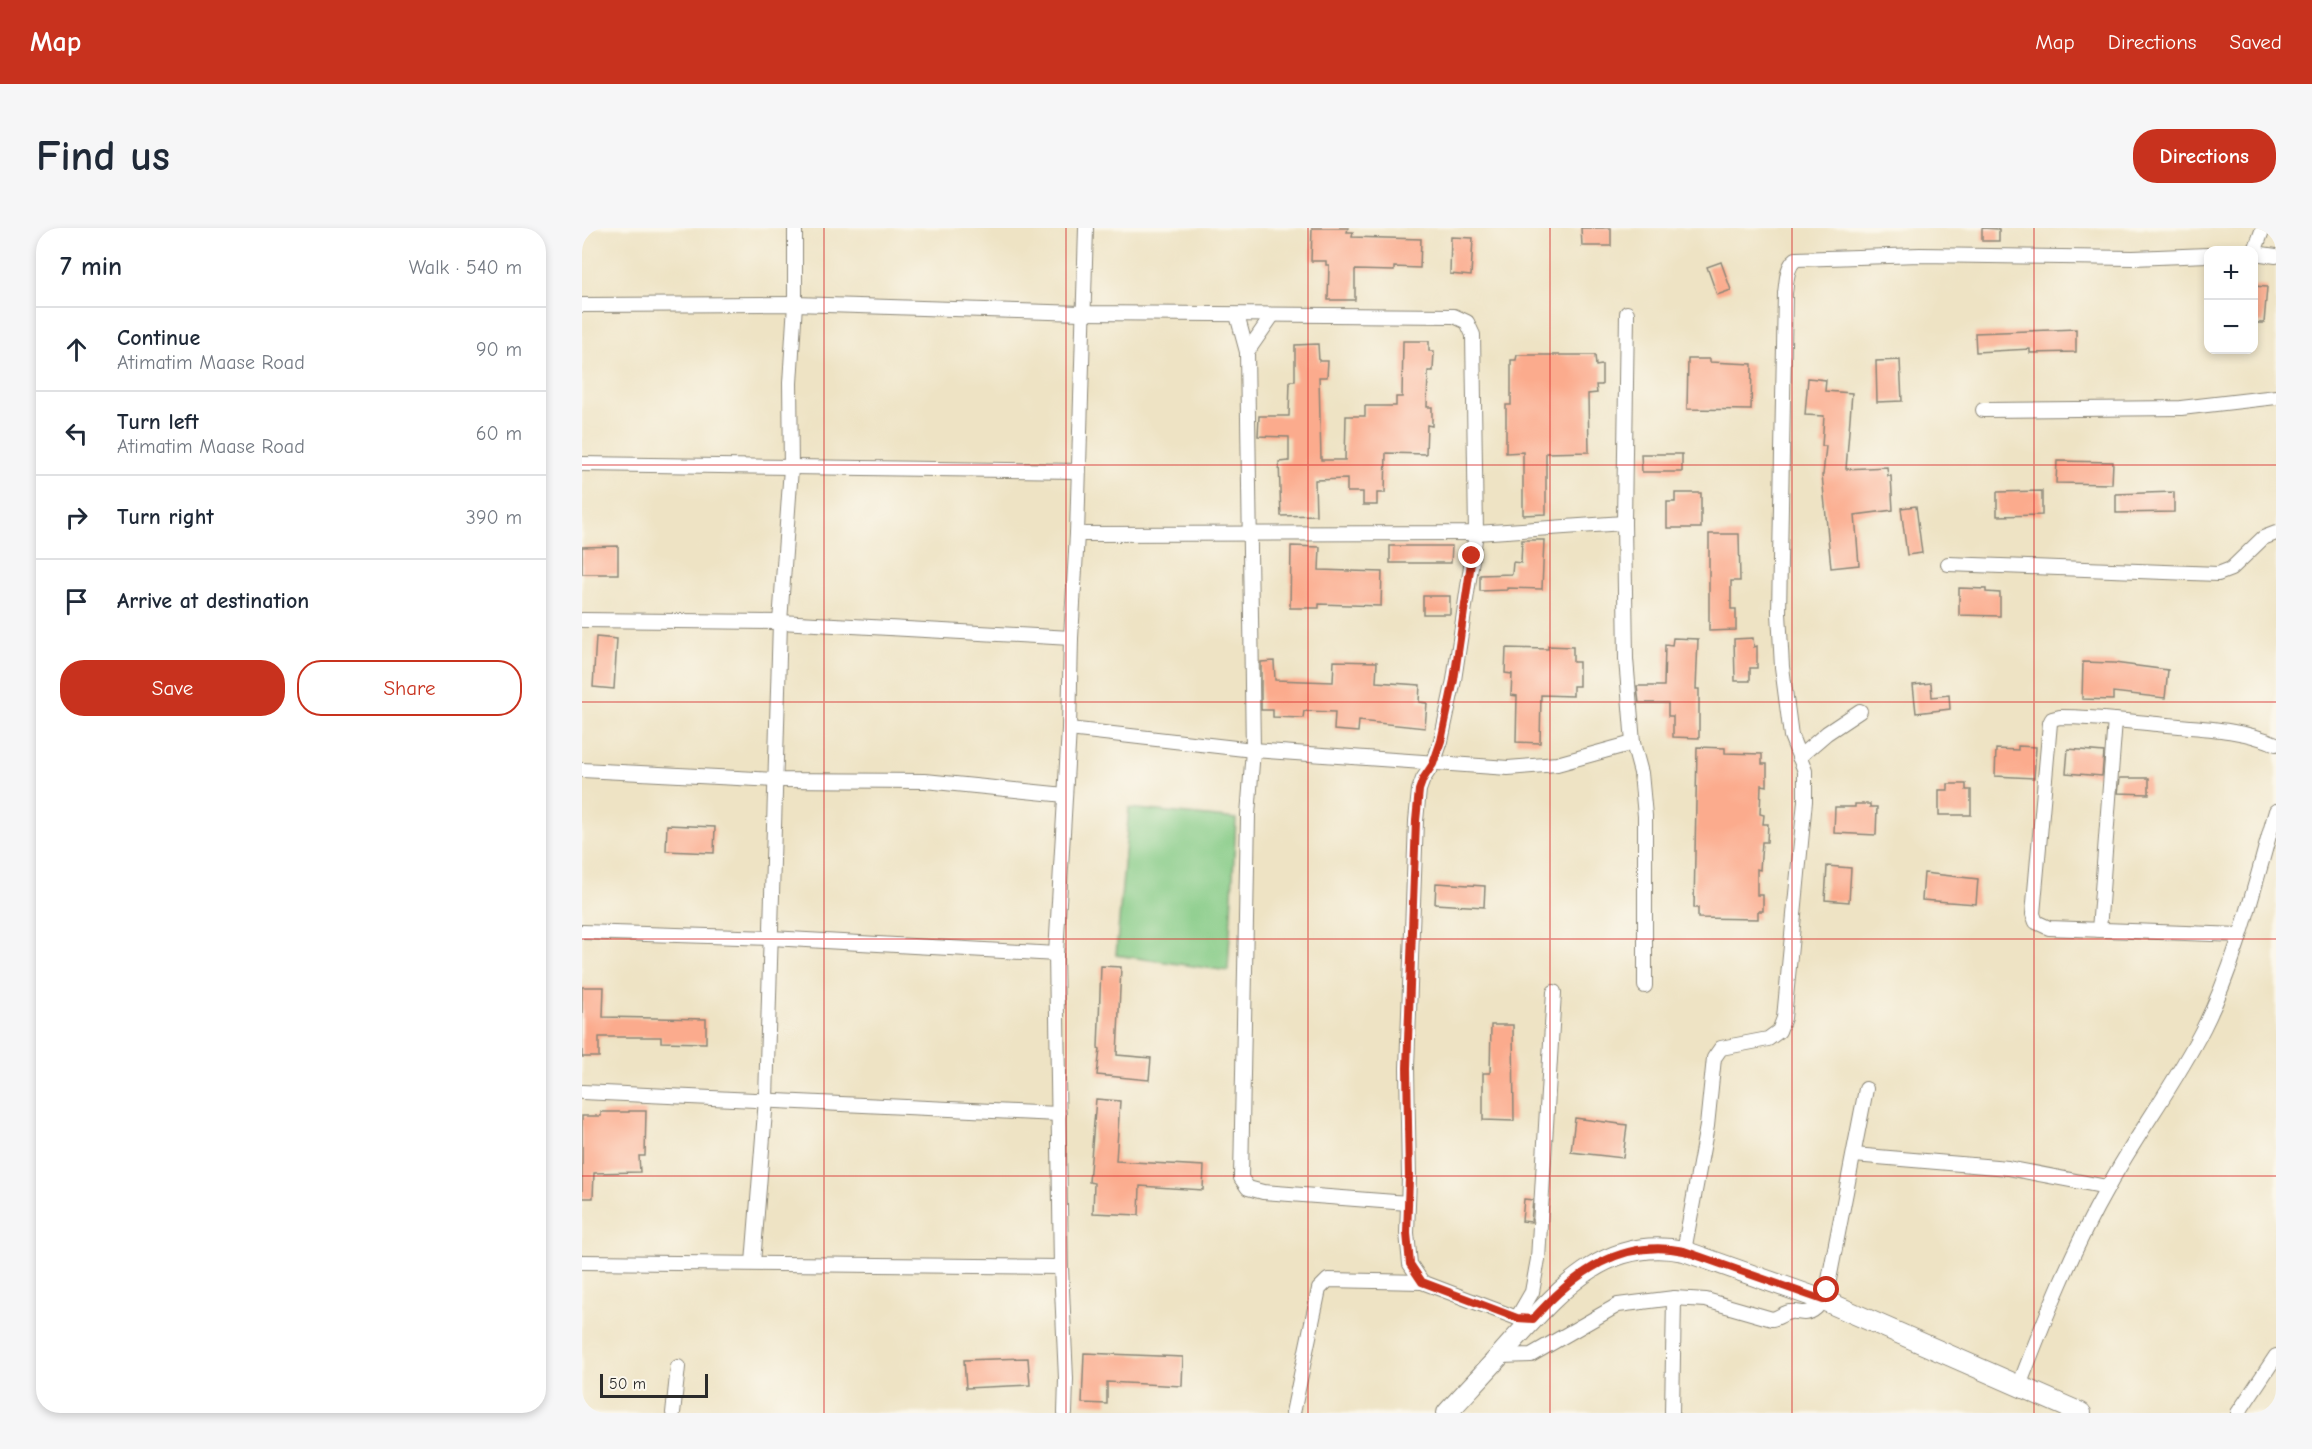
<!DOCTYPE html>
<html lang="en">
<head>
<meta charset="utf-8">
<style>
  :root { --surface:#fff; --page:#f6f6f7; --text:#1f2937; --muted:#747a83; --line:#e0e1e3; --accent:#c8321e }
  body { margin:0; font-family:"Comic Neue",sans-serif; background:var(--page); color:var(--text) }
  .controls { position:absolute; right:18px; top:18px; display:grid; overflow:hidden; border-radius:12px; box-shadow:0 3px 9px #0003 }
  .controls button { width:54px; height:54px; display:grid; place-items:center; padding:0; border:0; border-bottom:2px solid var(--line); background:var(--surface); color:var(--text); font:30px sans-serif }
  .scale { position:absolute; left:18px; bottom:15px; width:108px; box-sizing:border-box; padding-left:6px; border:3px solid #2b2b2b; border-top:0; font-size:16px; line-height:21px; white-space:nowrap; color:#2b2b2b; -webkit-text-stroke:4px #fbf7ec; paint-order:stroke }
  .stop { position:absolute; width:18px; height:18px; margin:-14px; border:4px solid #c8321e; border-radius:50%; background:#fff }
  .stop.end { background:#c8321e; border-color:#fff; box-shadow:0 2px 6px #0008 }
  .list { margin:0; padding:0; list-style:none }
  h2 { display:flex; justify-content:space-between; align-items:center; height:78px; margin:0; padding:0 24px; font-size:26px }
  h2 small { font-size:20px; font-weight:400; color:var(--muted) }
  .list li { display:grid; grid-template-columns:39px 1fr auto; gap:18px; align-items:center; box-sizing:border-box; height:84px; padding:0 24px; border-top:2px solid var(--line) }
  .list b { display:block; font-size:22px; white-space:nowrap }
  .list p { margin:0; font-size:20px; white-space:nowrap; color:var(--muted) }
  .list em { font-size:20px; font-style:normal; color:var(--muted) }
  .actions { display:flex; gap:12px; padding:18px 24px }
  .actions a { flex:1; padding:14px 0; border:2px solid var(--accent); border-radius:24px; text-align:center; font-size:21px; color:var(--accent) }
  .actions .main { background:var(--accent); color:#fff }
  .icon { flex:none; width:33px; height:33px; fill:none; stroke:currentColor; stroke-width:2; stroke-linecap:round; stroke-linejoin:round }
  .map { position:relative; flex:none; width:1694px; height:1185px; overflow:hidden; border-radius:24px }
  header { display:flex; align-items:center; gap:36px; box-sizing:border-box; height:84px; padding:0 30px; background:var(--accent); color:#fff }
  header strong { font-size:28px }
  nav { display:flex; gap:33px; margin-inline-start:auto; font-size:21px }
  .intro { display:flex; align-items:center; justify-content:space-between; box-sizing:border-box; height:144px; padding:0 36px }
  h1 { margin:0; font-size:42px }
  .button { padding:15px 27px; border-radius:24px; background:var(--accent); color:#fff; font-size:21px; font-weight:700 }
  main { display:flex; gap:36px; padding:0 36px }
  aside { flex:1; background:var(--surface); border-radius:24px; box-shadow:0 3px 9px #0003 }
  .map>svg:first-child { display:block }
  .green { fill:#85cb86; stroke:#587b58; stroke-width:1.5 }
  .building { fill:#fbab8d }
  .lines { fill:none; stroke-linecap:round; stroke-linejoin:round }
  .street-casing { stroke:#8c8778; stroke-width:16 }
  .secondary-casing { stroke:#8c8778; stroke-width:22 }
  .street { stroke:#fff; stroke-width:14 }
  .secondary { stroke:#fff; stroke-width:20 }
  .route { stroke:#c8321e; stroke-width:8 }
  .grid { fill:none; stroke:#d62828; stroke-width:1.5; stroke-opacity:0.55 }
</style>
</head>
<body>
<header>
<strong>Map</strong>
<nav><a>Map</a><a>Directions</a><a>Saved</a></nav>
</header>
<div class="intro"><h1>Find us</h1><a class="button">Directions</a></div>
<main>
<aside>
<h2>7 min<small>Walk · 540 m</small></h2>
<ul class="list">
<li><svg class="icon" aria-label="ahead" viewBox="0 0 24 24"><path d="M12 20V5M6 11l6-6 6 6"/></svg><div><b>Continue</b><p>Atimatim Maase Road</p></div><em>90 m</em></li>
<li><svg class="icon" aria-label="left" viewBox="0 0 24 24"><path d="M17 20v-9H6M10 6l-5 5 5 5"/></svg><div><b>Turn left</b><p>Atimatim Maase Road</p></div><em>60 m</em></li>
<li><svg class="icon" aria-label="right" viewBox="0 0 24 24"><path d="M7 20v-9h11M14 6l5 5-5 5"/></svg><div><b>Turn right</b></div><em>390 m</em></li>
<li><svg class="icon" aria-label="arrive" viewBox="0 0 24 24"><path d="M6 21V4h12l-3 4 3 4H6"/></svg><div><b>Arrive at destination</b></div></li>
</ul>
<div class="actions"><a class="main">Save</a><a>Share</a></div>
</aside>
<div class="map">
<svg width="1694" height="1185" viewBox="0 0 1694 1185">
  <rect width="100%" height="100%" fill="#fbf7ec"/>
  <filter id="ink" filterUnits="userSpaceOnUse"><feTurbulence type="fractalNoise" baseFrequency=".0167" numOctaves="2"/><feDisplacementMap in="SourceGraphic" scale="12" xChannelSelector="R" yChannelSelector="G"/><feConvolveMatrix kernelMatrix="1 2 1 2 8 2 1 2 1" color-interpolation-filters="sRGB"/></filter>
  <filter id="wash" filterUnits="userSpaceOnUse"><feTurbulence type="fractalNoise" baseFrequency=".008" numOctaves="4" result="noise"/><feDisplacementMap in="SourceGraphic" scale="24" xChannelSelector="R" yChannelSelector="G"/><feGaussianBlur stdDeviation="1.35" result="paint"/><feColorMatrix in="noise" values="0 0 0 0 0 0 0 0 0 0 0 0 0 0 0 0 0 1.4 0 .05"/><feComposite in="paint" operator="in"/></filter>
  <g filter="url(#wash)">
    <rect width="100%" height="100%" fill="#eee3c4"/>
    <path class="green" d="M547 580 654 591 646 743 534 727Z"/>
    <g id="blocks">
      <g class="building">
        <path d="M730 0H766L765 4H771L770 9 839 11 838 40 812 39V43L773 42V72H746L747 37H744V33H729Z"/>
        <path d="M999 0H1029V18H1000Z"/>
        <path d="M1400 0 1417 1V13H1400Z"/>
        <path d="M869 9 891 10 889 48 868 46Z"/>
        <path d="M1139 34 1149 62 1135 67 1125 39Z"/>
        <path d="M1671 58 1685 59 1682 95H1671Z"/>
        <path d="M1494 101V124L1448 125V121L1394 124 1393 105Z"/>
        <path d="M821 113H847V123H852L851 143H846L845 179H850V198L845 197 844 226 804 225 803 265H795V277H781V264H765V251L733 252 734 287 699 288 697 234 707 233V209L676 208 677 188H707L708 153H713V117L736 116 737 133H746L745 149H737L739 232H763L764 188H783V178H814V169H820Z"/>
        <path d="M935 127H1013L1014 138 1020 137V157H1014L1015 165 1006 166 1007 224 964 225V286L941 287V224L924 225V177H929V132H934Z"/>
        <path d="M1106 131H1128V134L1170 136 1169 182 1105 181Z"/>
        <path d="M1318 132 1320 173 1295 174 1294 133Z"/>
        <path d="M1226 150 1244 152 1243 163 1270 165 1264 241 1305 239 1306 248H1309L1311 282 1273 287 1277 337 1249 340 1240 247H1241L1244 218H1240L1242 188 1223 187Z"/>
        <path d="M1059 226H1100V244H1060Z"/>
        <path d="M1475 233 1531 234 1530 256 1474 255Z"/>
        <path d="M1460 263V287L1415 288V264Z"/>
        <path d="M1592 264V284L1534 285V266Z"/>
        <path d="M1093 265H1119V300H1085V274H1093Z"/>
        <path d="M1334 278 1340 325 1325 327 1319 280Z"/>
        <path d="M1127 306H1157L1158 353H1149V381H1154V402L1127 403Z"/>
        <path d="M940 312H962L960 361 925 360V362L898 363V347L930 346 931 334 939 335Z"/>
        <path d="M36 318V346H0V319Z"/>
        <path d="M709 318 738 319 737 342 800 344 799 378 737 376V380H708Z"/>
        <path d="M808 318H870L869 335H808Z"/>
        <path d="M1377 360 1404 361V364L1418 365V388L1377 387Z"/>
        <rect x="841" y="368" width="27" height="18"/>
        <path d="M14 409 35 411 32 461 11 459Z"/>
        <path d="M1091 410 1116 411 1114 461H1117V510L1091 509V488H1086V475H1057L1055 458H1082L1083 417 1090 418Z"/>
        <path d="M1171 410 1172 419 1175 418V440H1168V453H1153L1152 411Z"/>
        <path d="M966 418 991 419V434H997V458H991V468L959 467 958 515 934 514 935 468 929 467 930 446 923 445 924 420 966 421Z"/>
        <path d="M692 433 693 452 751 454 752 433 795 434 794 454 838 457 837 474 845 475 843 500 777 493 776 504 752 502 753 484 722 483 721 490 691 489V482H679V434Z"/>
        <path d="M1501 434 1532 435 1586 442 1583 470 1531 464V472L1500 471Z"/>
        <path d="M1349 455 1350 469 1367 467 1368 481 1334 485 1331 457Z"/>
        <path d="M1436 518 1454 519 1452 550 1413 548 1414 521 1436 522Z"/>
        <path d="M1115 519 1143 520V525L1180 526V536H1185V558L1179 557 1178 586 1182 587 1181 596H1186L1185 614H1180L1178 642 1175 641V667H1181V683H1176V691L1116 690V680H1112Z"/>
        <path d="M1486 521 1522 524 1520 548 1484 545Z"/>
        <path d="M1538 550H1567V566L1536 565Z"/>
        <path d="M1366 556H1384V562H1389V587H1357V562H1366Z"/>
        <path d="M1273 576H1288V579H1295L1294 607 1252 605 1253 579H1273Z"/>
        <path d="M85 597 133 599 132 625 84 623Z"/>
        <path d="M1245 638 1269 640 1267 674 1243 672Z"/>
        <path d="M1342 645 1396 651 1394 676 1340 672Z"/>
        <path d="M854 655 903 658 902 679 853 676Z"/>
        <path d="M519 738 539 739 535 827 569 830 567 852 515 847 518 821 516 820Z"/>
        <path d="M0 759H22L21 789 124 791V815L79 814V809H17V829H0Z"/>
        <path d="M909 797H931L932 893 901 892V845H908Z"/>
        <path d="M514 871 538 873 534 933 622 938 621 962 558 958 557 987 511 985 512 955 507 954Z"/>
        <path d="M47 883H64L63 928H57L58 944 12 945 11 970H0V888H19V884H47Z"/>
        <path d="M993 890 1045 897 1041 930 989 924Z"/>
        <path d="M942 971 951 972 949 994 940 993Z"/>
        <path d="M502 1125 601 1129 600 1158 525 1154V1176L500 1175Z"/>
        <path d="M446 1130 448 1157 384 1160 382 1132Z"/>
      </g>
    </g>
  </g>
  <g filter="url(#ink)">
    <use href="#blocks" fill-opacity="0" stroke="#8c8778" stroke-width="1.5"/>
    <g class="lines">
      <g class="street-casing">
        <g id="street">
          <path d="M1672 25 1681 0"/>
          <path d="M1672 25 1694 28"/>
          <path d="M0 77 213 76 500 85 872 88 885 94 891 107 894 305 872 452 859 513 851 536 841 551 837 562 834 593 825 840 827 950 825 1005 828 1036 840 1054 935 1090 951 1091"/>
          <path d="M1045 85 1042 295 1044 431 1051 515 1059 545 1063 588V758"/>
          <path d="M655 87 665 124 671 522 666 587 659 950 666 960 681 964 826 975"/>
          <path d="M665 124 690 88"/>
          <path d="M1401 182 1599 180 1694 169"/>
          <path d="M0 236 496 243"/>
          <path d="M495 306 894 305 1042 295"/>
          <path d="M1366 336 1636 346 1649 341 1681 310 1694 305"/>
          <path d="M0 392 198 394 489 410"/>
          <path d="M487 501 671 522 926 540 975 536 1051 515"/>
          <path d="M1217 529 1245 505 1278 483"/>
          <path d="M0 542 194 552 343 553 483 567"/>
          <path d="M1517 702 1533 492"/>
          <path d="M0 704 189 710 474 726"/>
          <path d="M1658 707 1467 700 1454 694 1451 686 1468 495 1470 491 1478 489C1510 489 1543 493 1575 496 1614 500 1658 500 1694 516"/>
          <path d="M0 864 477 886"/>
          <path d="M1272 927 1426 940 1525 959"/>
          <path d="M1102 1023 1125 898 1132 830 1139 820 1186 811 1197 803 1202 790 1223 573V543L1209 508 1200 439 1197 385 1203 65C1205 53 1204 39 1214 31L1338 27 1551 30 1626 27"/>
          <path d="M0 1034 479 1039 474 726 487 501 489 410 495 306 504 0"/>
          <path d="M171 1035 184 871 198 394 209 240 208 155 213 76V0"/>
          <path d="M479 1039 484 1151 483 1185"/>
          <path d="M935 1090 950 1064 956 1031 972 764"/>
          <path d="M918 1128 949 1127 1036 1077 1092 1070 1124 1072 1190 1091C1197 1090 1201 1085 1208 1084 1212 1083 1218 1085 1222 1085 1234 1085 1241 1072 1245 1062L1284 861"/>
          <path d="M1437 1158C1463 1090 1490 1022 1526 959 1556 904 1594 855 1622 799 1656 731 1673 655 1694 583"/>
          <path d="M91 1185 96 1139"/>
          <path d="M711 1185 737 1061 746 1052 840 1054"/>
          <path d="M1090 1185 1092 1070"/>
          <path d="M1656 1185 1694 1128"/>
        </g>
      </g>
      <g class="secondary-casing">
        <path id="secondary" d="M865 1185C887 1161 909 1138 930 1114 978 1062 1024 1007 1102 1023L1241 1072 1499 1185"/>
      </g>
      <use href="#street" class="street"/>
      <use href="#secondary" class="secondary"/>
    </g>
  </g>
  <g class="lines" filter="url(#ink)">
    <path class="route" d="M890 328 872 452 859 513 851 536 841 551 837 562 834 593 825 840 827 950 825 1005 828 1036 840 1054 935 1090 951 1091C992 1045 1039 1010 1102 1023L1241 1072 1245 1062"/>
  </g>
  <path class="grid" d="M242 0V1185M484 0V1185M726 0V1185M968 0V1185M1210 0V1185M1452 0V1185M0 237H1694M0 474H1694M0 711H1694M0 948H1694"/>
</svg>
<div class="controls">
<button>+</button>
<button>−</button>
</div>
<div class="scale">50 m</div>
<div class="stop" style="left:1245px;top:1062px"></div>
<div class="stop end" style="left:890px;top:328px"></div>
</div>
</main>
</body>
</html>
